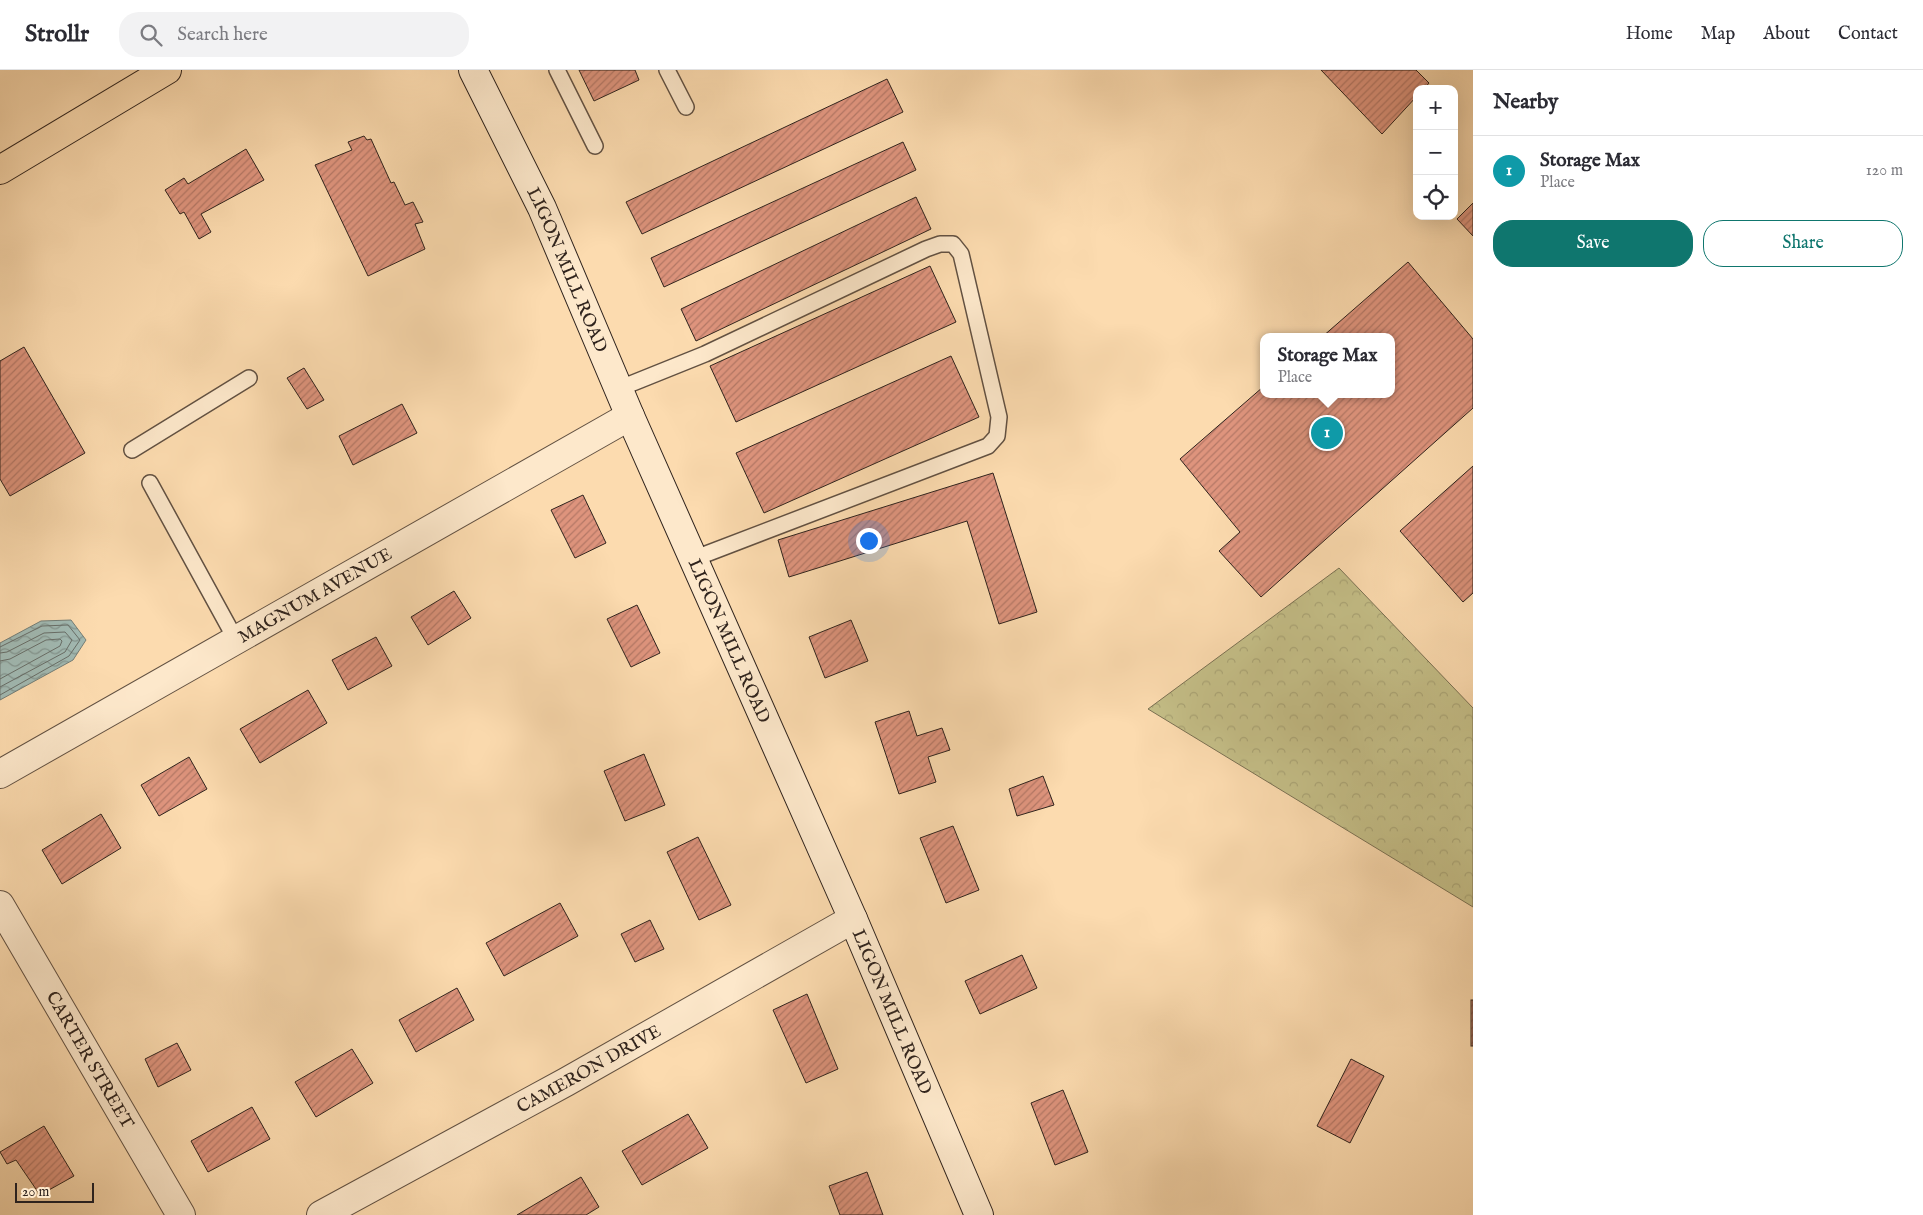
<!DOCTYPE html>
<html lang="en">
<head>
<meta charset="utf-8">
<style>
  :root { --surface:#fff; --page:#f2f2f3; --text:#2b2b33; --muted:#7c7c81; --line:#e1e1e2; --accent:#0f766e }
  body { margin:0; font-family:"IM FELL English",serif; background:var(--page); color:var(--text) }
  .controls { position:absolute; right:15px; top:15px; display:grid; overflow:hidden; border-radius:10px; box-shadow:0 5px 20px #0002 }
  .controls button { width:45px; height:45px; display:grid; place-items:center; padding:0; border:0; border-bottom:1px solid var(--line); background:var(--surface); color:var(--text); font:25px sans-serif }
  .scale { position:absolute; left:15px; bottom:12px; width:79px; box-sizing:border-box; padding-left:5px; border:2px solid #2f231d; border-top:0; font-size:14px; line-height:18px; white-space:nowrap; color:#2f231d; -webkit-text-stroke:4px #fde8cb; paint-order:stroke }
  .you { position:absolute; left:868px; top:470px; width:18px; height:18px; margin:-12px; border:4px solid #fff; border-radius:50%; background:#1a73e8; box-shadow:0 0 0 8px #1a73e833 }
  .badge { display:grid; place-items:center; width:32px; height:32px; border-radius:50%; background:var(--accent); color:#fff; font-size:16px; font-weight:700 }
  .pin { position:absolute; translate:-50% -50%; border:2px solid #fff; box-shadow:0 1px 5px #0006 }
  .popup { position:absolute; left:1260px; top:263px; width:135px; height:65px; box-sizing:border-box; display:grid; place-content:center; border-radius:10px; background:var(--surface); filter:drop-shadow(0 1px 4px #0005); font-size:16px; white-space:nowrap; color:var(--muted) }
  .popup b { font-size:19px; color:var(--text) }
  .popup::after { content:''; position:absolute; left:50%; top:100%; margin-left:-10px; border:10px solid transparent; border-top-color:var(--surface) }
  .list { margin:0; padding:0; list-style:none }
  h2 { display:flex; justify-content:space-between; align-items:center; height:65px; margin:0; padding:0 20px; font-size:21px }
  h2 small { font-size:16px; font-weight:400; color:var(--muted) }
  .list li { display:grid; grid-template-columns:32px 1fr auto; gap:15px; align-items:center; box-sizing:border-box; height:70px; padding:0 20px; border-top:1px solid var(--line) }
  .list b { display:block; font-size:19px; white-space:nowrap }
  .list p { margin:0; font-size:16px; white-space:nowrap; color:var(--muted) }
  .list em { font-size:16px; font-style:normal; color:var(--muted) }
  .actions { display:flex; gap:10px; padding:15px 20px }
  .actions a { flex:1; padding:11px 0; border:1px solid var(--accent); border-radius:20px; text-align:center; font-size:18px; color:var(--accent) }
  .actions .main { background:var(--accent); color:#fff }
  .icon { flex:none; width:28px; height:28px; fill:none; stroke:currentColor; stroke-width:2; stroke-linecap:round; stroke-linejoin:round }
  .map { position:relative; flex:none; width:1473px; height:1145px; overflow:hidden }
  header { display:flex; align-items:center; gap:30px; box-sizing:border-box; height:70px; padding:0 25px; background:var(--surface); border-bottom:1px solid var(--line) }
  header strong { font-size:24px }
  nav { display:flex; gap:28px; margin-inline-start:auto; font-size:18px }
  .search { width:350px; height:45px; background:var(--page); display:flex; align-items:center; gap:12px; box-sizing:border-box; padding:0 18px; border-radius:20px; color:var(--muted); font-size:19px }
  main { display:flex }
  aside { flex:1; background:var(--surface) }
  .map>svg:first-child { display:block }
  .forest { fill:url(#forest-crowns); stroke:#7a7052 }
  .water { fill:url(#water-waves); stroke:#737d76 }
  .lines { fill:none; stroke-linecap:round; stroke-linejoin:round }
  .shore { stroke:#686e68; stroke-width:1 }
  .building { fill:url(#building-hatch); stroke:#2f231d }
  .lane-casing { stroke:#625142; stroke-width:18 }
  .street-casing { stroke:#625142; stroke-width:30 }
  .secondary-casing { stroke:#2f231d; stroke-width:30 }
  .primary-casing { stroke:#2f231d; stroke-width:30 }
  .lane { stroke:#fde8cb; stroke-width:15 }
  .street { stroke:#fde8cb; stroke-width:28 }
  .secondary { stroke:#fde8cb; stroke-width:28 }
  .primary { stroke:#fcdbaf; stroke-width:28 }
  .labels { text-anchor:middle; stroke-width:4.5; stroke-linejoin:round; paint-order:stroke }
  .street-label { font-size:18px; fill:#2f231d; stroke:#fde8cb }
</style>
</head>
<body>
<header>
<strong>Strollr</strong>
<div class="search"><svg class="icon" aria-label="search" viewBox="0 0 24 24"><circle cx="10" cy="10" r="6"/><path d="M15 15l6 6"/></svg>Search here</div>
<nav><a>Home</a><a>Map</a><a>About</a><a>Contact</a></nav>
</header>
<main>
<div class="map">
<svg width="1473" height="1145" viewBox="0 0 1473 1145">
  <defs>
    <pattern id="forest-crowns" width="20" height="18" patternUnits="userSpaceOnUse" patternTransform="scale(1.25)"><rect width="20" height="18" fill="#c4be87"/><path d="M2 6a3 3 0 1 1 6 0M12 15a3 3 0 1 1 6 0" fill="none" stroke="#a9a374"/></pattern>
    <pattern id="water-waves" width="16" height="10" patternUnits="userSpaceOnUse" patternTransform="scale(1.25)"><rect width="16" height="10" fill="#a1b9b2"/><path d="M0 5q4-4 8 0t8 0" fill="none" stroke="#849690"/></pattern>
    <pattern id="building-hatch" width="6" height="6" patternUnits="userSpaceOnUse" patternTransform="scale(1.25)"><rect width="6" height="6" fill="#de947d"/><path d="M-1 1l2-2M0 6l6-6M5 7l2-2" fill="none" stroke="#b47866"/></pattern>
  </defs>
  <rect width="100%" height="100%" fill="#fcdbaf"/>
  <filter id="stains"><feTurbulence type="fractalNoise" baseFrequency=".004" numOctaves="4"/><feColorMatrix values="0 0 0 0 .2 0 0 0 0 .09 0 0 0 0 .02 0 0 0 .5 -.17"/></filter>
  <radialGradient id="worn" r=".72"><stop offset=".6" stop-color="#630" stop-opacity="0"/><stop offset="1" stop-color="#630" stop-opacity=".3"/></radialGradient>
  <path class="forest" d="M1339 498 1473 638V837L1148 639Z"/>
  <path class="water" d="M71 550 86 570 73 590 0 630V573L41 551Z"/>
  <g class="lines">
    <g class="shore">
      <path d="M0 577 42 556 68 555 80 570 69 586 0 625"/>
      <path d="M0 583 7 582 44 563 65 562 72 570 65 582 0 617"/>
      <path d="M0 591 10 589 46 570 60 569 62 571 60 576 0 609"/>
    </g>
  </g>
  <g class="building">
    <path d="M579 0H635L639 10 594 31Z"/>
    <path d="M1321 0H1416L1429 13 1424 19H1417V26L1382 64Z"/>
    <path d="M887 9 903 42 642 164 626 132Z"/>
    <path d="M364 66 367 70 371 69 391 113 394 112 405 135 413 132 423 152 415 154 425 179 368 206 315 95 352 80 348 72Z"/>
    <path d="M903 72 916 100 664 217 651 188Z"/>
    <path d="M246 79 264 110 201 144 211 162 199 169 184 142 180 144 165 120 184 108 188 114Z"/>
    <path d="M916 127 931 159 696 271 681 239Z"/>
    <path d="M1473 133V166L1457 149Z"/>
    <path d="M1408 192 1473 269V338L1261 527 1219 481 1240 462 1180 389 1263 317V324H1391V267H1322Z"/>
    <path d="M930 196 956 252 736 352 710 296Z"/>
    <path d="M24 277 85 383 10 426 0 409V291Z"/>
    <path d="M951 286 979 347 764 443 736 383Z"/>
    <path d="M304 298 324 330 307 339 287 308Z"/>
    <path d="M402 334 417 363 353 395 339 366Z"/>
    <path d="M1473 396V523L1463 532 1400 461Z"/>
    <path d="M993 403 1037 542 999 554 967 451 789 507 778 470Z"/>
    <path d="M583 425 606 473 575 488 551 440Z"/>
    <path d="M454 521 471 548 428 575 411 547Z"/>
    <path d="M637 535 660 583 631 597 607 549Z"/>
    <path d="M851 550 868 591 825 608 809 567Z"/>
    <path d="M376 567 392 596 348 620 332 590Z"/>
    <path d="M308 620 327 653 260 693 240 659Z"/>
    <path d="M909 641 917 666 942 658 950 680 928 687 936 712 899 724 875 652Z"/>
    <path d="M644 684 665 735 625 751 604 701Z"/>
    <path d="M189 687 207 719 159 746 141 715Z"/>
    <path d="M1043 706 1054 735 1017 746 1009 719Z"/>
    <path d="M101 744 121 778 62 814 42 780Z"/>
    <path d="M953 756 979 820 946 833 920 768Z"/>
    <path d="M698 767 731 835 699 850 667 782Z"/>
    <path d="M560 833 578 866 504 906 486 873Z"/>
    <path d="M650 850 664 879 635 892 621 864Z"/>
    <path d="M1022 885 1037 918 980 944 965 911Z"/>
    <path d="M457 918 474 950 416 982 399 950Z"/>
    <path d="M807 924 838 999 806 1013 773 940Z"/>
    <rect x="1471" y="930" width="2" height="46"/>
    <path d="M177 973 191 1000 158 1017 145 989Z"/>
    <path d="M352 979 373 1013 316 1047 295 1012Z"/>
    <path d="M1351 989 1384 1006 1350 1073 1317 1056Z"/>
    <path d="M1063 1020 1088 1082 1055 1095 1031 1033Z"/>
    <path d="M252 1037 270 1069 208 1102 191 1071Z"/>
    <path d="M688 1044 708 1078 642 1115 622 1081Z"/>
    <path d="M44 1056 74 1106 40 1125 16 1090 7 1094 0 1082Z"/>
    <path d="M867 1102 883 1145H840L829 1116Z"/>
    <path d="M581 1107 599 1137 586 1145H517Z"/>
  </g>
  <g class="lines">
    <g class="lane-casing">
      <g id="lane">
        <path d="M557 0 595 76"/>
        <path d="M667 0 686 37"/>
        <path d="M618 319 705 284 926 179 940 174H953L961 184 999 347 997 366 988 376 693 489"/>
        <path d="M132 380 249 308"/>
        <path d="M150 413 236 570"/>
      </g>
    </g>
    <g class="street-casing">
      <g id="street">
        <path id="s1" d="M0 704 630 346"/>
        <path id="s2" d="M0 835 181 1145"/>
        <path id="s3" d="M321 1145 566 1012 853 849"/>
      </g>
    </g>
    <g class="secondary-casing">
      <g id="secondary">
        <path id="s4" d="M473 0 542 138 630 346 853 849 979 1145"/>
      </g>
    </g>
    <g class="primary-casing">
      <path id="primary" d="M0 100 167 0"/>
    </g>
    <use href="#lane" class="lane"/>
    <use href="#street" class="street"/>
    <use href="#secondary" class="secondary"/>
    <use href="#primary" class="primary"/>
  </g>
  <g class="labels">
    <g class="street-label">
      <text dy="6" stroke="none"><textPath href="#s4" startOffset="221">LIGON MILL ROAD</textPath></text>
      <text dy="6" stroke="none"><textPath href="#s1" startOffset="362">MAGNUM AVENUE</textPath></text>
      <text dy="6" stroke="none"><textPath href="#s4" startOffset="626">LIGON MILL ROAD</textPath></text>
      <text dy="6" stroke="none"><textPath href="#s4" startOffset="1031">LIGON MILL ROAD</textPath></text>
      <text dy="6" stroke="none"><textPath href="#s2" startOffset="179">CARTER STREET</textPath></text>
      <text dy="6" stroke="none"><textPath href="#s3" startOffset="305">CAMERON DRIVE</textPath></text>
    </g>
  </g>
  <rect width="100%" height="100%" filter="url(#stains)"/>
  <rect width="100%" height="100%" fill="url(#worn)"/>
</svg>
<div class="controls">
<button>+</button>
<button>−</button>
<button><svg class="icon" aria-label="locate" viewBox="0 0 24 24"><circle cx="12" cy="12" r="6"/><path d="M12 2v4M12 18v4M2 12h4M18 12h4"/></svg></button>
</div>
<div class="scale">20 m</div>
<div class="you"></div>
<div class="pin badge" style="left:1327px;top:363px;background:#0f9aa8">1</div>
<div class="popup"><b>Storage Max</b>Place</div>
</div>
<aside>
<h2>Nearby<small></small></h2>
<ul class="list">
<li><span class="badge" style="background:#0f9aa8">1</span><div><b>Storage Max</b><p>Place</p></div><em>120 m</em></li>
</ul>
<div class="actions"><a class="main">Save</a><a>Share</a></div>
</aside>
</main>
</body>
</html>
